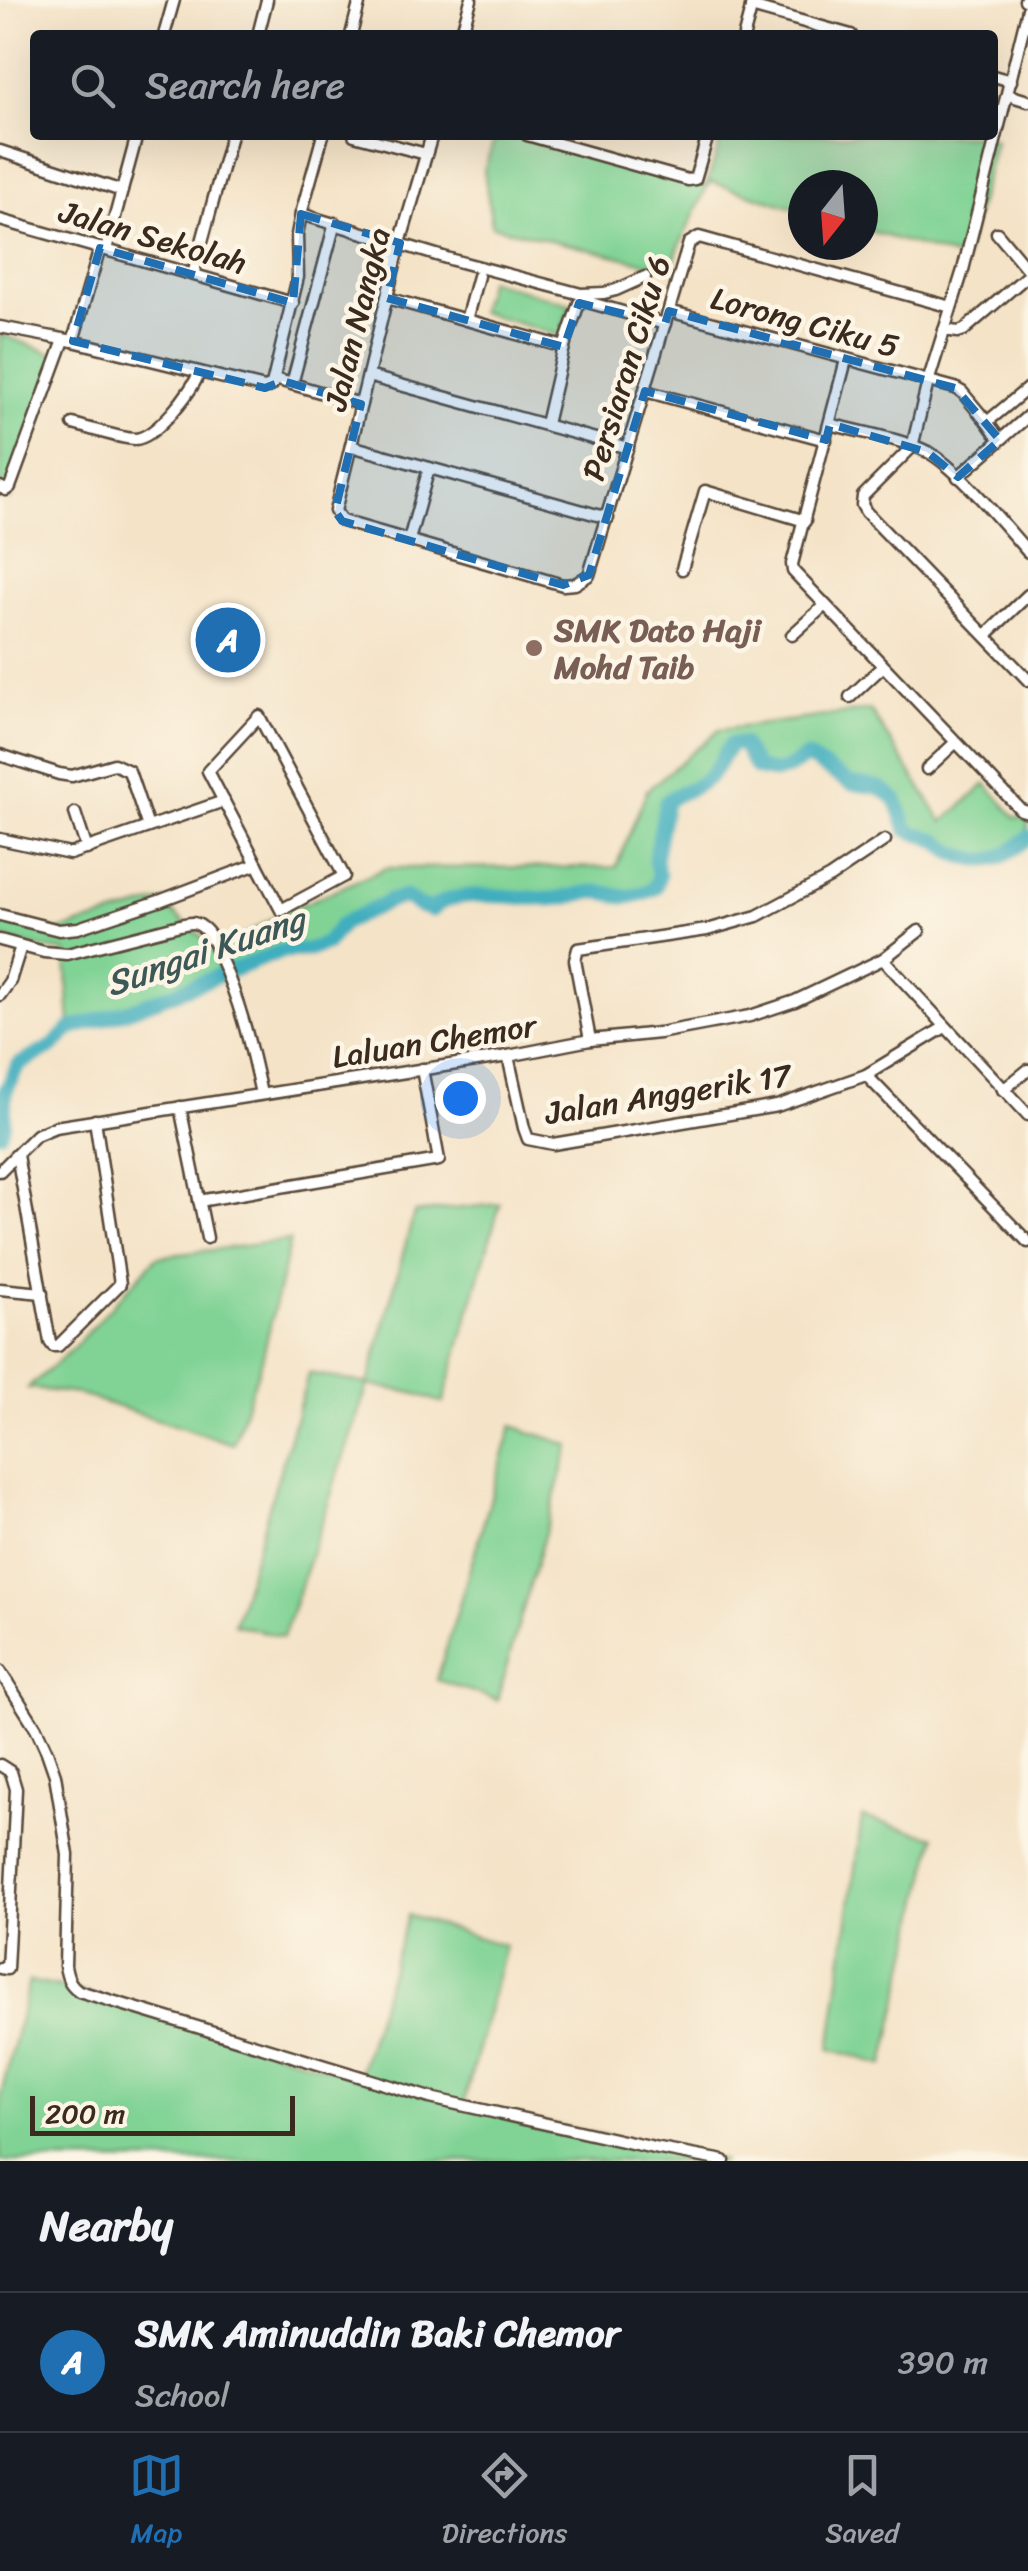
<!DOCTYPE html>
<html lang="en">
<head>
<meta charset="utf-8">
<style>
  :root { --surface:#171b24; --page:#242831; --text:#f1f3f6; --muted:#9ea1a6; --line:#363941; --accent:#1f6fb2 }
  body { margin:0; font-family:Sriracha,sans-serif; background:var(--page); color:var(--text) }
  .compass { position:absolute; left:788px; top:170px; width:90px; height:90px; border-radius:50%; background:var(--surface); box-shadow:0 10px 40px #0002; rotate:197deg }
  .scale { position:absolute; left:30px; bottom:25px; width:265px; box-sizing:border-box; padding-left:10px; border:5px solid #3b2a1e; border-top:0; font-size:28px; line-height:35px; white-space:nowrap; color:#3b2a1e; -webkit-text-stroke:8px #fcf5e5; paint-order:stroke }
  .you { position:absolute; left:460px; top:1098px; width:35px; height:35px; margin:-25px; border:8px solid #fff; border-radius:50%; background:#1a73e8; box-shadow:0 0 0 15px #1a73e833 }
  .badge { display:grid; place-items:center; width:65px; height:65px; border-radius:50%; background:var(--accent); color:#fff; font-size:32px; font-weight:700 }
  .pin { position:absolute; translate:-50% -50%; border:5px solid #fff; box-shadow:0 2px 10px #0006 }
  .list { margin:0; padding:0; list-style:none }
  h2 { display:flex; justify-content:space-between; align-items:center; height:130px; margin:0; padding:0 40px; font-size:42px }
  h2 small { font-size:32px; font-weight:400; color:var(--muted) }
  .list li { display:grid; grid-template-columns:65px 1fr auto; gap:30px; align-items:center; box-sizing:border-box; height:140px; padding:0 40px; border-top:2px solid var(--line) }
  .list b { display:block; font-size:38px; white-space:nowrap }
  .list p { margin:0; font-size:32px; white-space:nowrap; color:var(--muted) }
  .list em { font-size:32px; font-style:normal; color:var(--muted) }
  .icon { flex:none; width:55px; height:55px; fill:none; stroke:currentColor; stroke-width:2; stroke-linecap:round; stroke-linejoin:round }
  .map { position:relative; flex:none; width:1028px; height:2161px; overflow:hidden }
  .search { position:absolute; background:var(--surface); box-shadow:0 10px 40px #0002; left:30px; right:30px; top:30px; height:110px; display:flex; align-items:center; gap:25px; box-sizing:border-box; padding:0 35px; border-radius:10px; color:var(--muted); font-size:38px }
  .sheet { height:270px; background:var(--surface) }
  nav { display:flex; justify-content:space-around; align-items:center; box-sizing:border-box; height:140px; border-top:2px solid var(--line); background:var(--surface); font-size:28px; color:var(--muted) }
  nav a { display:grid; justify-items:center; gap:5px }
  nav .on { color:var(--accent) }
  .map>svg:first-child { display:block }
  .green { fill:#81d395; stroke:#5e7e5a; stroke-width:2.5 }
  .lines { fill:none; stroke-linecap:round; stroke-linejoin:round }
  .river { stroke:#40aebe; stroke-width:15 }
  .minor-casing { stroke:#574637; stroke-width:15 }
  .minor { stroke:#fff; stroke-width:10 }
  .marked { fill:#1f6fb2; fill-opacity:0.2; stroke:#1f6fb2; stroke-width:8; stroke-dasharray:20 12; stroke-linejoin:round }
  .education-dot { fill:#8d6e63; stroke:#fcf5e5; stroke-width:4 }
  .labels { text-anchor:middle; stroke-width:9; stroke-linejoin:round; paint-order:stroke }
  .street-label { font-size:32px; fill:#3b2a1e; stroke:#fcf5e5 }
  .education-label { font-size:32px; font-weight:bold; fill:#785e54; stroke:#fcf5e5; text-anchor:start }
  .water-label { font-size:35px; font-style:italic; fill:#3d5856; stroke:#fcf5e5 }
</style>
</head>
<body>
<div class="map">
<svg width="1028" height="2161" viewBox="0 0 1028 2161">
  <rect width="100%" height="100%" fill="#fcf5e5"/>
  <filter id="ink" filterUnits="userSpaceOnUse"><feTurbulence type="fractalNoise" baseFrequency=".01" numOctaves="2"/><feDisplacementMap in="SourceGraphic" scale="20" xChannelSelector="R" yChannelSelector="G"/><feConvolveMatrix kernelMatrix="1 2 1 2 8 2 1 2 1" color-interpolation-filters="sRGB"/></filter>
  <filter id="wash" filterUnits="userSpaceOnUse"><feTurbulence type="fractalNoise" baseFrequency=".0048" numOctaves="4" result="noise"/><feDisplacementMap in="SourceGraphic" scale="40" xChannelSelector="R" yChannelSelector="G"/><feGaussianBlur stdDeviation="2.25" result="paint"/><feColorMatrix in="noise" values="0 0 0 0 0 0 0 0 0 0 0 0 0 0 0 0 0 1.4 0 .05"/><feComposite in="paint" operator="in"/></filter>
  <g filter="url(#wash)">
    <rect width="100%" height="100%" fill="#f4e3c7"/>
    <g class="green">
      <path d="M496 135H523L706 186 723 135H973L995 140 964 260 863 229V185H803V211L711 182 707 186 679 247 671 269 492 226 484 170Z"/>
      <path d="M488 280 570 304 561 336 479 312Z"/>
      <path d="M0 334 62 357 10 499 0 494Z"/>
      <path d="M870 710 943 822 986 784 1015 817 1028 818V837C1006 859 987 866 957 854 949 851 944 844 937 841 928 836 916 834 907 830L896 800 881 788 850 783 807 757C784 769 786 777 756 768L742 744H731C723 754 719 768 708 777 696 789 679 791 666 802L655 860 659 875 655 888C646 892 635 897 625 897 614 896 605 891 594 892 577 893 566 900 547 899 518 899 453 886 432 910L404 897 389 901 342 924 326 944 307 950 282 951 229 974 133 1009 70 1029 66 952 45 949 0 937V918L58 931 160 902 219 951 276 916 386 868 616 867 647 790 719 730Z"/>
      <path d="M500 1204 443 1403 414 1393 368 1385 283 1637 234 1624 309 1373 368 1384 414 1213Z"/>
      <path d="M290 1240 262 1360 233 1444 78 1394 28 1388 72 1349 157 1257Z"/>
      <path d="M512 1426 570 1445 497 1700 437 1680Z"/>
      <path d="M862 1817 935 1837 884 2065 830 2049Z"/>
      <path d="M408 1915 505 1946 463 2106 724 2161H0V2098L29 1981 79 1991 358 2077Z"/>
    </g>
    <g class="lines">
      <path class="river" d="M0 1133 4 1124 5 1093 18 1065 53 1046 70 1029 133 1009 282 951 307 950 326 944 342 924 389 901 405 897 419 906 432 910C452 886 519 899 547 899 566 900 577 893 594 892 605 891 614 896 625 897 635 897 646 892 655 888L659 875 655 860 666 802C679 791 696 789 708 778 719 768 723 754 731 744H742L756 768C785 777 784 769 807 757L850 783 881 788 896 800 907 830C916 834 928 836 937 841 944 844 949 851 957 854 988 867 1006 859 1028 837"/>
    </g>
  </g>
  <g filter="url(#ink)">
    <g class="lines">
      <g class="minor-casing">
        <g id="minor">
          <path d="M1025 0 1028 1"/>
          <path d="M751 7 851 35"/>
          <path d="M1028 9 963 270 928 382 912 447 863 496 862 505 866 512 1028 680"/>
          <path d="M164 35 174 0"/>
          <path d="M258 35 267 0"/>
          <path d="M351 35 360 0"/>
          <path d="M461 35 471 0"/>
          <path d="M744 35 753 1"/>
          <path d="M993 76 1011 81"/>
          <path d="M1008 95 1028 101"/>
          <path d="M354 135 426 154"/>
          <path d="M432 135 400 243 335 511 342 521 563 585 575 584 589 575 689 243 699 237 951 307"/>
          <path d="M527 135 688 180 695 179 708 135"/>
          <path d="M0 151 122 191"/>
          <path d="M301 214 453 260 581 294 604 293 616 290 645 277"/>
          <path d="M0 220 293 303"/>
          <path d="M997 233 1028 270"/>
          <path d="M106 250 137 135"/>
          <path d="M193 275 231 135"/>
          <path d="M387 298 564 347"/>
          <path d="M669 311 955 388 962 392 987 422"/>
          <path d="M466 320 478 276"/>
          <path d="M0 327 73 341 265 388 272 385 298 277 297 235 301 214 323 135"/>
          <path d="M944 330 958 332 964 330 1028 275"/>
          <path d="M73 341 100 248"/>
          <path d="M846 360 792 564 793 571 1021 810 1028 812"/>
          <path d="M368 376 628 448"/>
          <path d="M275 379 361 404"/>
          <path d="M292 384 335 223"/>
          <path d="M645 391 826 440"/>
          <path d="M73 424C89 428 121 439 135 439 156 438 192 391 199 373"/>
          <path d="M546 424 564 347 579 303 584 301 665 324"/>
          <path d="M830 424C859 432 902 439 928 452 957 467 1004 525 1028 552"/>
          <path d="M1000 440 987 422 1028 388"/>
          <path d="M351 446 608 518"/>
          <path d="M958 477 1028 416"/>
          <path d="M0 487 6 490 10 487 64 340"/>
          <path d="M409 540 429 468"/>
          <path d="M682 569 705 491 805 521"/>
          <path d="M792 635 825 605"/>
          <path d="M986 635 1028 595"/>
          <path d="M850 697 882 667"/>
          <path d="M259 716 344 876 281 910 208 771Z"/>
          <path d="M0 755 59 774 72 776 114 764 129 771 148 827"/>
          <path d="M927 769 955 743"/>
          <path d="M75 813 87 849"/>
          <path d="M0 839 70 854 224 801"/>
          <path d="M0 915 59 930 78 928 159 901 257 864"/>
          <path d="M0 940 44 952 67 954 180 925C188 923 195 921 202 927 211 933 214 944 218 953 240 1001 250 1043 261 1094"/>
          <path d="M883 959 1028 1115"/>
          <path d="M0 995 10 981 21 946"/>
          <path d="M590 1040 575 960 578 949 707 930 757 916 830 877 885 840"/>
          <path d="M508 1056 524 1128 528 1139 553 1144 777 1106 866 1075 945 1027"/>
          <path d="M866 1075 1028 1242"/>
          <path d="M1003 1090 1028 1070"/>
          <path d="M180 1107 207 1238"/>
          <path d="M17 1155 50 1342 53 1346H58L120 1284 95 1120"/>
          <path d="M0 1171 36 1135 55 1127 508 1056 590 1040 659 1033 750 1016 795 1001 883 959 919 931"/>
          <path d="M199 1201 439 1160 422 1069"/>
          <path d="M0 1289 42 1293"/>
          <path d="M0 1671 36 1728 47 1752 55 1775 68 1855 65 1966C67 1977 69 1984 79 1991L430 2098 654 2148 724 2161"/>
          <path d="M0 1765 11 1772 16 1789 7 1969 0 1968"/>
        </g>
      </g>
      <use href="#minor" class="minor"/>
    </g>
  </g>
  <path class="marked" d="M301 214 400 243 387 298 564 347 579 303 665 324 669 311 955 388 1000 440 958 477 927 452 830 424 826 440 645 391 589 575 563 585 342 521 335 511 361 404 283 381 265 388 73 341 100 248 293 303Z"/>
  <circle class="education-dot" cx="534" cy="648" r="10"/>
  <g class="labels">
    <g class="street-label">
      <text transform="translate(153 237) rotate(16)" y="11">Jalan Sekolah</text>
      <text transform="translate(357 319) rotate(-76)" y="11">Jalan Nangka</text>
      <text transform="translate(805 322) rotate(15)" y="11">Lorong Ciku 5</text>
      <text transform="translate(626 368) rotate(-73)" y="11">Persiaran Ciku 6</text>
      <text transform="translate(434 1041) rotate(-9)" y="11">Laluan Chemor</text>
      <text transform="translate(668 1094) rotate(-9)" y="11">Jalan Anggerik 17</text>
    </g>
    <g class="education-label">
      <text x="554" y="641">SMK Dato Haji<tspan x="554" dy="37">Mohd Taib</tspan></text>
    </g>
    <g class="water-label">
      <text transform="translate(205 951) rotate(-19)" y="12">Sungai Kuang</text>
    </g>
  </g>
</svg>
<svg class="compass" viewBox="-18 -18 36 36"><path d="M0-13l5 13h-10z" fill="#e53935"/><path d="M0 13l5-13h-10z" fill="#9ea1a6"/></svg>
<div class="scale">200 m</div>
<div class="you"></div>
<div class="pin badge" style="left:228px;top:640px">A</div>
<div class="search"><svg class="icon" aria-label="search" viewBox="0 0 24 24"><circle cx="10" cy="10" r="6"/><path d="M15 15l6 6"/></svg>Search here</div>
</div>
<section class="sheet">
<h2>Nearby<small></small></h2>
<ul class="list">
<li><span class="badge">A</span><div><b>SMK Aminuddin Baki Chemor</b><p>School</p></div><em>390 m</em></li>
</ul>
</section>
<nav>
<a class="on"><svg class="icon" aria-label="map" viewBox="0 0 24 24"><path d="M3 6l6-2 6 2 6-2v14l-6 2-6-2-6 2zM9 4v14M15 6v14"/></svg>Map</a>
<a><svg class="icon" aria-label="directions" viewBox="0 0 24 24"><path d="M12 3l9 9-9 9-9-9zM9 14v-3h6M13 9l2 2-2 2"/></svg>Directions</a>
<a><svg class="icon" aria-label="saved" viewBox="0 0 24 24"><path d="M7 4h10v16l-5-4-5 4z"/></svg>Saved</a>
</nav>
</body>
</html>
